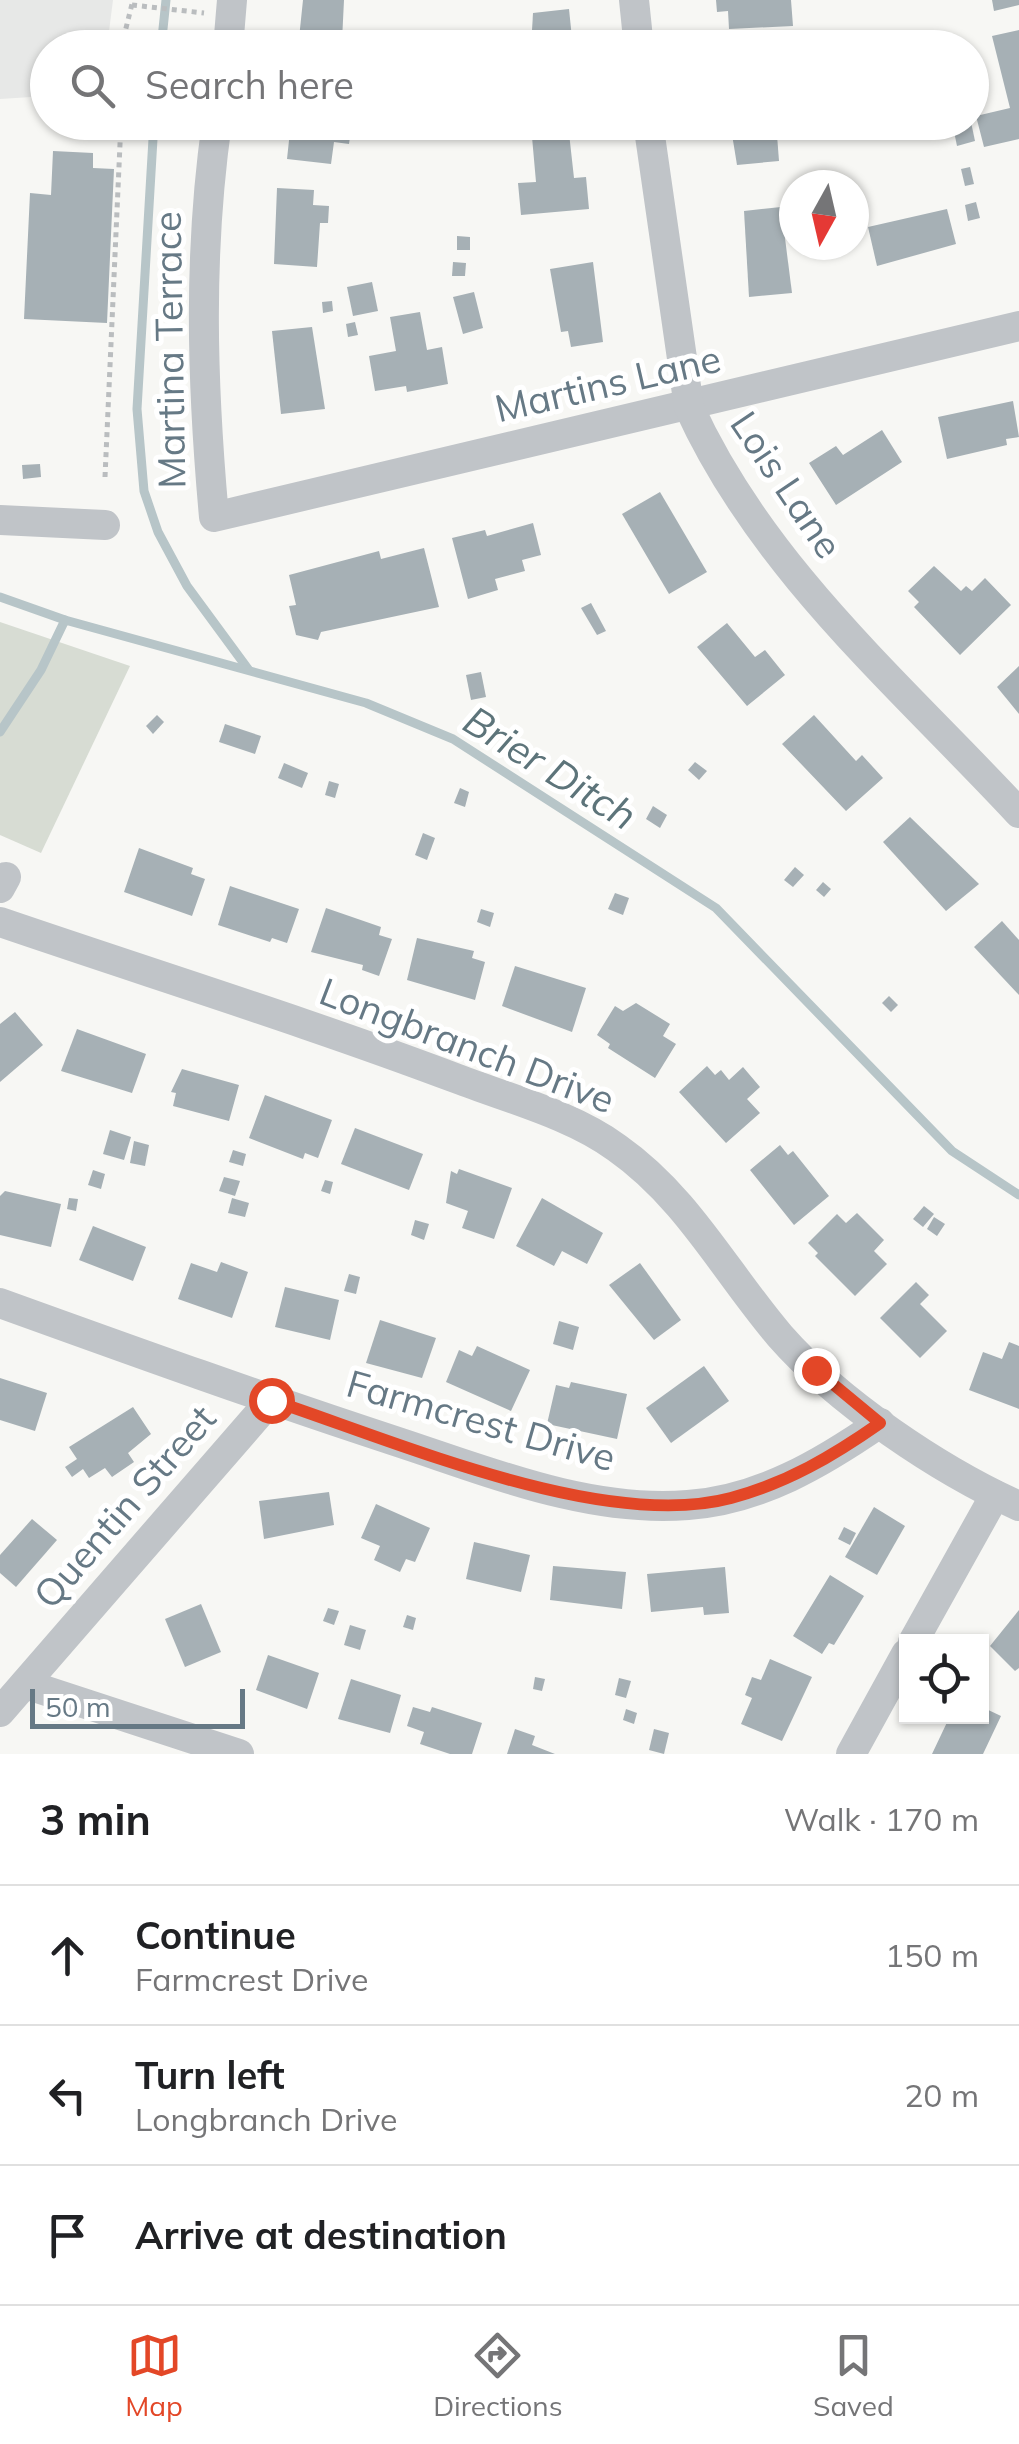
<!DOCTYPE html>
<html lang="en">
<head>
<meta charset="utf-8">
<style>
  :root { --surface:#fff; --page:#f6f6f6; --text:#202124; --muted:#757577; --line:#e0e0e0; --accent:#e34727 }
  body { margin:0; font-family:Mulish,sans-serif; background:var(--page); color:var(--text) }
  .controls { position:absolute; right:30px; bottom:30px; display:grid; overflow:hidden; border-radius:0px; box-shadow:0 2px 8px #0004 }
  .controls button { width:90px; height:90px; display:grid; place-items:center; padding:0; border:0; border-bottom:2px solid var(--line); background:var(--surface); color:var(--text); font:50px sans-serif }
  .compass { position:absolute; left:779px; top:170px; width:90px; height:90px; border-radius:50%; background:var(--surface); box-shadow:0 2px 8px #0004; rotate:188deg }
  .scale { position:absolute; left:30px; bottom:25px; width:215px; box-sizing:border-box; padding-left:10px; border:5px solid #667985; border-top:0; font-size:28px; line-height:35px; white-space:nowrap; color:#667985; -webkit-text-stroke:8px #fff; paint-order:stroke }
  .stop { position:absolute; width:30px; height:30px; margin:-22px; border:8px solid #e34727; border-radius:50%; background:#fff }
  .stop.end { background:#e34727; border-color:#fff; box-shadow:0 2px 10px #0008 }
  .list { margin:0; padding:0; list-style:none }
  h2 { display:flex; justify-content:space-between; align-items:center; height:130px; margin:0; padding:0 40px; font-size:42px }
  h2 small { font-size:32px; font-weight:400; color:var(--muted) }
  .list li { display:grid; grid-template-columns:65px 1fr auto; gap:30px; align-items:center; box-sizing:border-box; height:140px; padding:0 40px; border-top:2px solid var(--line) }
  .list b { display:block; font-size:38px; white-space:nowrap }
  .list p { margin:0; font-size:32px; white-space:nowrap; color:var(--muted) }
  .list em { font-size:32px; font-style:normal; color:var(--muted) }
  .icon { flex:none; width:55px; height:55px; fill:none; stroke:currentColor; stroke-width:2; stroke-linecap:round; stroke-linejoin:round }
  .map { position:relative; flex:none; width:1019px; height:1754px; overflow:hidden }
  .search { position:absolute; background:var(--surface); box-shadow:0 2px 8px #0004; left:30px; right:30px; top:30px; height:110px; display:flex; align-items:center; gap:25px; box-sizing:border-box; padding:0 35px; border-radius:55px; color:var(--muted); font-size:38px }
  .sheet { height:550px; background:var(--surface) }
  nav { display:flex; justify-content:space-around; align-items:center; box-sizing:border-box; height:140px; border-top:2px solid var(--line); background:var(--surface); font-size:28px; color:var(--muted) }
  nav a { display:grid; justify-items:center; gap:5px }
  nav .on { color:var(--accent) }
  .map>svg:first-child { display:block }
  .built { fill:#e7e8e7 }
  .green { fill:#d7dcd3 }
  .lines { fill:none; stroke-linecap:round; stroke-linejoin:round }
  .stream { stroke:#b7c5c8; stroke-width:9 }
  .building { fill:#a6b0b5 }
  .path { stroke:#babdbf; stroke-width:5; stroke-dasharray:5 5; stroke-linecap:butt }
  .minor { stroke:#c0c4c8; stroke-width:30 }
  .route { stroke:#e34727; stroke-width:12 }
  .labels { text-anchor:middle; stroke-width:10; stroke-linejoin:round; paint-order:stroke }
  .street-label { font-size:38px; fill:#667985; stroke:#fff }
  .water-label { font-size:40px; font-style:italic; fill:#5d747a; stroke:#fff }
</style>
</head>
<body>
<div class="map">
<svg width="1019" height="1754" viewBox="0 0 1019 1754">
  <rect width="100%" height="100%" fill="#f7f7f4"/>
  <path class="built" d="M0 0H113L107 47 48 48 47 96 0 99Z"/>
  <path class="green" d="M0 622 130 666 41 853 0 835Z"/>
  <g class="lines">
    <g class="stream">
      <path d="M161 48 166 0"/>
      <path d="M154 122 137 409 144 491 158 532 187 586 248 669"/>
      <path d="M0 597 65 620"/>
      <path d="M0 732 41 670 65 620 366 703 453 739 716 908 952 1151 1019 1195"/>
    </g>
  </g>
  <g class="building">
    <path d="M303 0H344L342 41 352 42 351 48H298Z"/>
    <path d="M716 0H791L793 26 729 29 728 11 717 12Z"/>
    <path d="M992 0H1019V5L994 11Z"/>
    <path d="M569 9 573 48H531L533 13Z"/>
    <path d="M1019 30V139L984 147 976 116 1010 108 992 36Z"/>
    <path d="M291 122H335V129L351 130 349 144 334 142 331 164 287 159Z"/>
    <path d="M730 122H776L779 161 737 165Z"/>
    <path d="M952 122H971L975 141 957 146Z"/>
    <path d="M569 133 574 178 586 177 589 209 521 215 518 183 536 182 532 137Z"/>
    <path d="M53 151 93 153V168L114 169 107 323 24 319 30 193 51 195Z"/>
    <path d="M970 167 974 184 965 186 961 169Z"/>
    <path d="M277 188 314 190 313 205 329 206 328 223H320L317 267 274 264Z"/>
    <path d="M976 202 980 218 968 221 965 205Z"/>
    <path d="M781 207 792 293 749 297 744 211Z"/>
    <path d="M947 209 956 244 877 266 868 227Z"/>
    <path d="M457 236 470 237V250H457Z"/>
    <path d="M453 262 466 263 465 276H452Z"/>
    <path d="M593 262 603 342 571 347 568 331 561 332 550 269Z"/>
    <path d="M372 282 378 311 353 316 347 287Z"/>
    <path d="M474 292 483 328 463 334 453 297Z"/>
    <path d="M332 301 333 311 323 313 322 302Z"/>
    <path d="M420 312 427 350 442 347 448 384 407 392 406 386 375 391 369 356 396 351 390 317Z"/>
    <path d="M355 322 358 335 348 337 346 324Z"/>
    <path d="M312 327 325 409 281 414 272 331Z"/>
    <path d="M1013 401 1019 437 1006 439 1007 445 947 459 938 417Z"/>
    <path d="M882 430 902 462 836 505 809 463 836 446 843 455Z"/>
    <path d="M40 464 41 477 23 479 22 465Z"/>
    <path d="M660 492 707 572 669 594 622 514Z"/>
    <path d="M533 523 541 555 522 560 525 571 495 579 498 590 468 599 452 538 485 530 487 536Z"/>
    <path d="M424 548 439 607 321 632 318 640 296 635 289 606 296 605 289 575 379 551 381 559Z"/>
    <path d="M934 566 961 591 966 586 972 591 985 578 1011 605 960 655 914 607 919 602 908 591Z"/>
    <path d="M591 603 606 631 597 635 581 608Z"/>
    <path d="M727 623 755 657 765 650 785 675 747 706 697 647Z"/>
    <path d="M1019 666V714L997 687Z"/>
    <path d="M481 672 486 697 471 700 466 675Z"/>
    <path d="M157 715 164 722 153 734 146 726Z"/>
    <path d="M814 715 856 761 862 755 883 778 846 811 782 744Z"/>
    <path d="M225 724 261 736 255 754 219 742Z"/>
    <path d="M695 762 707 771 699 780 688 770Z"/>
    <path d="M284 763 308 773 302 788 278 778Z"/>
    <path d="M329 781 339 784 335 798 325 795Z"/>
    <path d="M460 788 469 792 465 807 454 803Z"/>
    <path d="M653 806 667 815 660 828 646 819Z"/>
    <path d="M910 817 979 884 946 911 883 842Z"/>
    <path d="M423 833 435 838 427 860 415 855Z"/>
    <path d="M139 848 193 868 191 874 205 879 192 916 124 892Z"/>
    <path d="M795 867 804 875 793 887 784 880Z"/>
    <path d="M823 882 831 889 824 897 816 890Z"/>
    <path d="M230 886 299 909 287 943 272 938 270 942 218 925Z"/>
    <path d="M615 893 629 898 623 915 608 909Z"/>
    <path d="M326 908 381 927 379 935 392 939 379 976 362 970 363 965 311 952Z"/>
    <path d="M481 909 494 913 490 927 477 922Z"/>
    <path d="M1002 921 1019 940V995L974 947Z"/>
    <path d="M417 938 474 951 472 958 485 962 475 1000 407 980Z"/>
    <path d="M515 966 586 988 572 1032 502 1006Z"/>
    <path d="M889 996 898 1005 891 1012 882 1003Z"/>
    <path d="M636 1003 670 1024 663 1036 676 1044 655 1078 608 1048 610 1044 597 1035 615 1006 623 1011Z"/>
    <path d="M15 1012 43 1045 0 1082V1024Z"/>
    <path d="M77 1029 146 1054 132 1093 61 1071Z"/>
    <path d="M707 1066 715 1075 721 1070 729 1080 743 1067 760 1087 747 1099 760 1113 726 1143 679 1092Z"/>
    <path d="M182 1069 239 1085 229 1121 173 1106 176 1093 171 1092Z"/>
    <path d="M265 1095 332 1120 318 1158 305 1153 303 1159 249 1138Z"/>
    <path d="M355 1128 423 1154 409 1190 341 1164Z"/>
    <path d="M110 1130 131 1137 124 1160 103 1154Z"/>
    <path d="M134 1141 149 1145 145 1166 130 1163Z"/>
    <path d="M780 1145 788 1155 793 1151 829 1196 794 1225 750 1170Z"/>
    <path d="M233 1150 246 1154 243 1166 229 1162Z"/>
    <path d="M459 1169 512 1188 494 1239 462 1228 468 1211 446 1203 451 1171 457 1174Z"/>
    <path d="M93 1170 105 1174 101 1189 88 1185Z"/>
    <path d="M224 1177 240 1181 235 1196 219 1191Z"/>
    <path d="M325 1180 333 1182 330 1194 321 1191Z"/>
    <path d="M5 1191 61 1204 51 1247 0 1235V1196Z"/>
    <path d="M69 1198 78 1199 76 1211 67 1209Z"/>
    <path d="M232 1198 249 1203 245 1217 228 1213Z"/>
    <path d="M542 1198 603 1233 587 1264 562 1251 554 1266 516 1246Z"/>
    <path d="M924 1206 934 1214 923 1227 913 1219Z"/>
    <path d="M857 1213 884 1240 874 1251 887 1264 855 1296 815 1256 818 1253 808 1243 837 1214 846 1223Z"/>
    <path d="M934 1217 945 1224 937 1236 927 1229Z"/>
    <path d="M415 1220 429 1224 424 1240 411 1235Z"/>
    <path d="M93 1226 146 1247 133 1281 79 1260Z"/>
    <path d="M221 1262 248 1272 232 1318 178 1299 191 1263 217 1272Z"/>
    <path d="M640 1263 681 1320 654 1340 609 1285Z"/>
    <path d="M349 1274 360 1277 356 1294 344 1291Z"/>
    <path d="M916 1282 929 1295 920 1304 947 1331 920 1358 880 1318Z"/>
    <path d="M285 1287 339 1300 330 1340 275 1327Z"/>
    <path d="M380 1320 436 1338 422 1378 366 1363Z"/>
    <path d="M559 1321 579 1327 573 1350 553 1344Z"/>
    <path d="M1009 1342 1019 1346V1409L969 1390 983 1352 1002 1359Z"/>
    <path d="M477 1346 530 1370 511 1411 446 1382 459 1350 472 1356Z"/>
    <path d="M704 1366 729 1401 671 1443 646 1408Z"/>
    <path d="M0 1378 47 1393 35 1431 0 1420Z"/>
    <path d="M571 1382 627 1394 617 1439 547 1424 556 1385 569 1388Z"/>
    <path d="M133 1407 151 1434 128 1453 134 1462 112 1477 105 1468 89 1478 83 1469 72 1477 65 1467 77 1459 69 1447Z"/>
    <path d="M329 1492 334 1525 264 1539 259 1501Z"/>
    <path d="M376 1504 430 1528 415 1562 406 1559 400 1572 374 1560 380 1546 361 1538Z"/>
    <path d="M874 1507 905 1526 877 1575 845 1557Z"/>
    <path d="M32 1519 57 1540 16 1587 0 1573V1555Z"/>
    <path d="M844 1527 856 1533 850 1545 838 1539Z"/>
    <path d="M474 1542 530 1555 521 1592 466 1579Z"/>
    <path d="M553 1566 626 1572 622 1609 550 1600Z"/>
    <path d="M725 1567 729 1613 704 1615 703 1607 651 1612 647 1574Z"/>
    <path d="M830 1575 864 1596 834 1645 829 1643 822 1654 793 1636Z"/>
    <path d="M201 1604 221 1652 185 1667 165 1619Z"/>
    <path d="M328 1608 339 1611 334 1625 323 1621Z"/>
    <path d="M1019 1610V1668L1015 1671 990 1646Z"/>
    <path d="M407 1615 416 1618 413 1630 403 1627Z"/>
    <path d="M350 1625 366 1630 360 1650 344 1645Z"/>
    <path d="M268 1655 319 1673 307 1709 256 1690Z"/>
    <path d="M770 1659 812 1677 782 1741 741 1724 752 1698 745 1695 752 1677 761 1680Z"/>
    <path d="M535 1677 545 1679 542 1691 533 1689Z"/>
    <path d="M619 1678 631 1681 626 1698 615 1695Z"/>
    <path d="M351 1679 401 1695 390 1733 338 1719Z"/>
    <path d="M413 1707 430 1712 432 1707 482 1723 472 1754H450L420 1744 424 1732 407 1726Z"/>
    <path d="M982 1707 1001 1716 983 1754H932L950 1716H982Z"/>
    <path d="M626 1709 637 1713 634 1724 623 1720Z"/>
    <path d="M515 1729 535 1736 532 1745 555 1754H507Z"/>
    <path d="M654 1729 669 1733 664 1754 649 1750Z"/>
  </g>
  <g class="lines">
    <g class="path">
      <path d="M132 5 204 13"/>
      <path d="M121 48 133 0"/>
      <path d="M105 477 121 122"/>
    </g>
    <g class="minor">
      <path d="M634 0 639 48"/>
      <path d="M228 48 232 0"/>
      <path d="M217 122C198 255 202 384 214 517L1019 326"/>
      <path d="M648 122 689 407C762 568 900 685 1019 813"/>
      <path d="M0 520 105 525"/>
      <path d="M0 888 6 877"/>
      <path d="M0 922C152 974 307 1022 458 1079 510 1099 572 1115 617 1148 687 1197 726 1273 780 1336 838 1402 939 1470 1019 1506"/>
      <path d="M0 1303C133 1351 266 1399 401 1443 492 1473 590 1513 688 1505 760 1500 822 1463 880 1423"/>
      <path d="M913 1642 995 1495"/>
      <path d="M25 1684 239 1754"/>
      <path d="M0 1712 271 1400"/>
      <path d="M851 1754 906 1654"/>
    </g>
  </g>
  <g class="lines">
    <path class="route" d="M271 1400C395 1441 604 1532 731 1498 787 1483 833 1456 880 1423L816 1370"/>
  </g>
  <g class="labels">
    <g class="street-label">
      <text transform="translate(170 350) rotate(-91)" y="13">Martina Terrace</text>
      <text transform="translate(608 384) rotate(-13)" y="13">Martins Lane</text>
      <text transform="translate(786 485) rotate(56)" y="13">Lois Lane</text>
      <text transform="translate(467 1046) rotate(21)" y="13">Longbranch Drive</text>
      <text transform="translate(481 1421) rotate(16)" y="13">Farmcrest Drive</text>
      <text transform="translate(125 1507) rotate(-49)" y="13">Quentin Street</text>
    </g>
    <g class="water-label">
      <text transform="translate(550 768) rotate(32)" y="14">Brier Ditch</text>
    </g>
  </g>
</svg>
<div class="controls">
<button><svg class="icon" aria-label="locate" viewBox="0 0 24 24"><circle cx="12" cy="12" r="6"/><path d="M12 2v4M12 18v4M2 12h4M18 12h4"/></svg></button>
</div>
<svg class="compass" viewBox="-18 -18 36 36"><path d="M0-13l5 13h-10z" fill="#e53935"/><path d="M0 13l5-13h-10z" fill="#757577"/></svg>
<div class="scale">50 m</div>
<div class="stop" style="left:271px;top:1400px"></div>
<div class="stop end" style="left:816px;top:1370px"></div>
<div class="search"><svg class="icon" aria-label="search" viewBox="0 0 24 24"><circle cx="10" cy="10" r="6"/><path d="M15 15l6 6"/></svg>Search here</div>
</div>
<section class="sheet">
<h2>3 min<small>Walk · 170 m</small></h2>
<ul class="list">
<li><svg class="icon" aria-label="ahead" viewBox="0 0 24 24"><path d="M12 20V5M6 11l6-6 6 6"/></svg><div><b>Continue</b><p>Farmcrest Drive</p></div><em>150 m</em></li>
<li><svg class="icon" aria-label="left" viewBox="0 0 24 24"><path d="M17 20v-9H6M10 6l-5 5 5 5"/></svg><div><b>Turn left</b><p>Longbranch Drive</p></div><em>20 m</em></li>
<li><svg class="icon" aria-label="arrive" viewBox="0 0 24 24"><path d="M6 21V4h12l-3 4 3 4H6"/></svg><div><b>Arrive at destination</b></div></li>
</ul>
</section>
<nav>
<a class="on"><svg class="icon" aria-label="map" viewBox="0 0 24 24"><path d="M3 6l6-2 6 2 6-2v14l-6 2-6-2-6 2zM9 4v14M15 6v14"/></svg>Map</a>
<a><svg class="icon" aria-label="directions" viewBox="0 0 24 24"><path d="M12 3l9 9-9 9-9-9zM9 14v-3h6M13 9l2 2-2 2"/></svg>Directions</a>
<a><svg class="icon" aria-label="saved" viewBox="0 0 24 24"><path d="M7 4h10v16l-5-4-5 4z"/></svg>Saved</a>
</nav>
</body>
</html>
